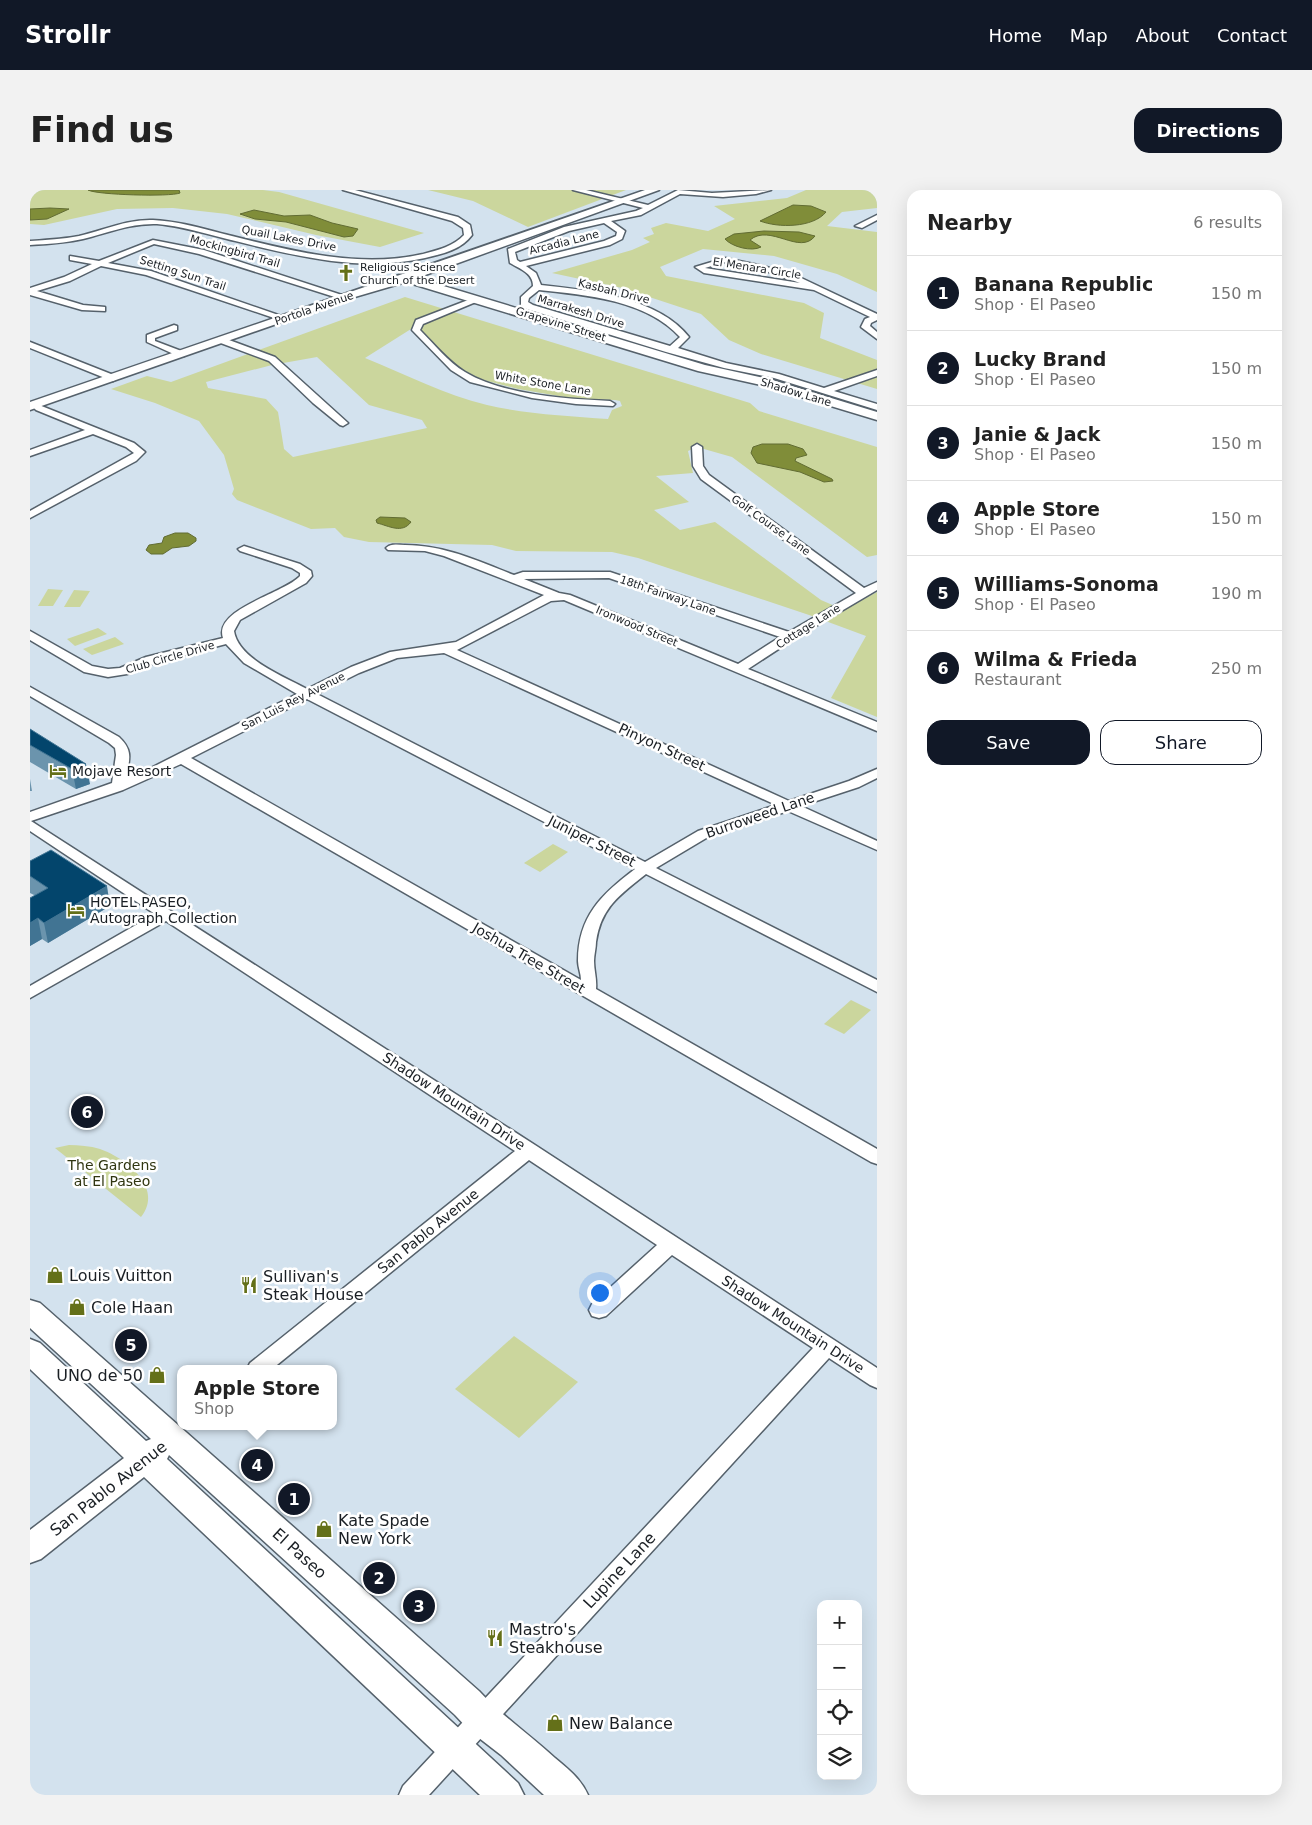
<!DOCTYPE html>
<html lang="en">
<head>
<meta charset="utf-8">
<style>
  :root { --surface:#fff; --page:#f2f2f2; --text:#222; --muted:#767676; --line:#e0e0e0; --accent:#111827 }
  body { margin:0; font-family:"DejaVu Sans",sans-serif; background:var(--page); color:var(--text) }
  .controls { position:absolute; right:15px; bottom:15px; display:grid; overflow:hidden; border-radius:10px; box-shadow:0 5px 20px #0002 }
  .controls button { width:45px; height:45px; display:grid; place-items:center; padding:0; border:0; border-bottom:1px solid var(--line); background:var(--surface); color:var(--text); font:25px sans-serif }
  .you { position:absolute; left:569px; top:1102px; width:18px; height:18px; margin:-12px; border:4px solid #fff; border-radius:50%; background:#1a73e8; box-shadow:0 0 0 8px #1a73e833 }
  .badge { display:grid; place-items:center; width:32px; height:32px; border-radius:50%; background:var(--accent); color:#fff; font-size:16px; font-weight:700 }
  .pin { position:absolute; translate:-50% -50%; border:2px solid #fff; box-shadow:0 1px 5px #0006 }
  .popup { position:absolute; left:147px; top:1175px; width:160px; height:65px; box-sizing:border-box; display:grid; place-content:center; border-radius:10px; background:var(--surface); filter:drop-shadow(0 1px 4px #0005); font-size:16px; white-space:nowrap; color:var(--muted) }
  .popup b { font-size:19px; color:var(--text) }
  .popup::after { content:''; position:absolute; left:50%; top:100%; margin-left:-10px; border:10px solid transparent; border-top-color:var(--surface) }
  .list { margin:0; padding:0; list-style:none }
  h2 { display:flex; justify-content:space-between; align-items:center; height:65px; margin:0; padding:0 20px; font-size:21px }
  h2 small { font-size:16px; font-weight:400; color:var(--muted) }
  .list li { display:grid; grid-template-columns:32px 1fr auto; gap:15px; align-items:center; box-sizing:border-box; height:75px; padding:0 20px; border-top:1px solid var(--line) }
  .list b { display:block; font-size:19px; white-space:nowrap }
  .list p { margin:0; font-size:16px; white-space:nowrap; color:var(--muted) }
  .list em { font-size:16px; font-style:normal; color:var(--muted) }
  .actions { display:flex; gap:10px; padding:15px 20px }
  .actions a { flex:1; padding:11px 0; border:1px solid var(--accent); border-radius:15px; text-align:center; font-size:18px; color:var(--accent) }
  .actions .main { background:var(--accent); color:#fff }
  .icon { flex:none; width:28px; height:28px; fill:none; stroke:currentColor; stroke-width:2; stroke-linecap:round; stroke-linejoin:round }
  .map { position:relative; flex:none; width:847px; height:1605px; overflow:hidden; border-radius:15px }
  header { display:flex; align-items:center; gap:30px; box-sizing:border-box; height:70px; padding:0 25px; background:var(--accent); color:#fff }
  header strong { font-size:24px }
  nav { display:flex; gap:28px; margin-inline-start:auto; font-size:18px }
  .intro { display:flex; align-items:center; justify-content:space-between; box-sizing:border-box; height:120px; padding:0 30px }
  h1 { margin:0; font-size:35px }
  .button { padding:12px 22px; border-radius:15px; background:var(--accent); color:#fff; font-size:18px; font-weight:700 }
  main { display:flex; gap:30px; padding:0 30px }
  aside { flex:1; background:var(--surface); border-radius:15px; box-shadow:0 5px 20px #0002 }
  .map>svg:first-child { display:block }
  .green { fill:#cbd69d; fill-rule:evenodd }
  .water { fill:#808d39; stroke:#616c33 }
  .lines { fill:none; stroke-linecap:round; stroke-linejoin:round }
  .street-casing { stroke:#55616b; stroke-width:3 }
  .secondary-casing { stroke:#55616b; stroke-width:3 }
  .street { fill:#fff; fill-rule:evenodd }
  .secondary { fill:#fff; fill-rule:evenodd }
  .wall { fill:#6b94ad }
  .shaded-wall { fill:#417493 }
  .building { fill:#03456c; stroke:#417493 }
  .labels { text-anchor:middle; stroke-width:5; stroke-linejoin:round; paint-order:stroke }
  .far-street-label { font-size:11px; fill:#1a1f24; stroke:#fff }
  .far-poi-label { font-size:11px; fill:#1a1f24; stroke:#fff; text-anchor:start }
  .street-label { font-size:14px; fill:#1a1f24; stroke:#fff }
  .poi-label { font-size:14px; fill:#1a1f24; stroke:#fff; text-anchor:start }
  .park-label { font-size:14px; fill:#303611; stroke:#fff }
  .near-poi-label { font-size:16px; fill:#1a1f24; stroke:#fff; text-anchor:start }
  .near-street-label { font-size:16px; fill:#1a1f24; stroke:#fff }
</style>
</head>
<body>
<header>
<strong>Strollr</strong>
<nav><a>Home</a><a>Map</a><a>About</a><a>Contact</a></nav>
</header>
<div class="intro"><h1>Find us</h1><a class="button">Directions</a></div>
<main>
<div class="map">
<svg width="847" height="1605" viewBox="0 0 847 1605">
  <rect width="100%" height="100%" fill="#d3e2ee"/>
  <g class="green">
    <path d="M0 0H233L249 2 394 43 350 57 286 45 197 24 143 18 87 19 14 35 0 34Z"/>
    <path d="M398 0H596L498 37 443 11Z"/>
    <path d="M776 0H847V18L812 22 797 36 847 42V102L807 84 744 66 673 59 630 77 636 86 774 113 794 123 790 148 847 170V199L731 164 699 150 671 124 592 98 522 83 602 60 620 52 613 48 624 44 621 38 636 33 678 41 705 29 684 16 757 8Z"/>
    <path d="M375 107 720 213 729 221 847 257V365L837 367 702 267 667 257 658 261 663 283 626 286 659 312 624 320 650 340 685 332 791 410 814 420 847 402V527L801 508 836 446 782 426 608 368 582 362 486 361 462 355 339 352 314 347 305 338 281 339 207 310 202 304 204 299 194 265 169 231 125 213 81 199 117 186 141 192ZM381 139 387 140 428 177 450 189 488 199 546 209 585 210 590 211 592 216 582 220 578 229C538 226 496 224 457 215 415 205 375 184 335 168ZM287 167 339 215 392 230 397 238 263 267 254 259 248 222 236 209 178 198 176 192 242 175Z"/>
    <path d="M18 399 33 400 23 416H8Z"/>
    <path d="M44 400 60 401 50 417H34Z"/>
    <path d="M68 438 77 444 45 456 37 449Z"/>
    <path d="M85 447 94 454 62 465 53 459Z"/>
    <path d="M523 654 538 662 510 682 494 673Z"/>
    <path d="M821 810 841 820 814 844 794 834Z"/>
    <path d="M39 955C49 955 60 956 70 959 96 968 134 998 111 1027L25 958Z"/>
    <path d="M484 1146 548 1192 489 1248 425 1199Z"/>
  </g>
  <g class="water">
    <path d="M58 0H149L150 3C140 7 67 5 58 0Z"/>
    <path d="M763 15 781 16 796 22C783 38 748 38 730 31Z"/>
    <path d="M20 18 39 19 17 29 0 30V19Z"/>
    <path d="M224 20 254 26 280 25 302 33 328 39 323 46 314 47 256 32 225 29 210 24Z"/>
    <path d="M734 41 769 42 785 46C770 66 740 33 720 50L731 57C722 62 702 57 695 49L704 44Z"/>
    <path d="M732 254H758L773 259 777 265 766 268 765 271 802 289 803 291 794 292 770 282 727 273 721 263 723 257Z"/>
    <path d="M350 327 375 328 381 332C372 344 359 336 347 333L346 330Z"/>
    <path d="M145 343H158L166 348V351L159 356 142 358 133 364H121L116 360 119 355 132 353 134 347Z"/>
  </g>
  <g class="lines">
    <g class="street-casing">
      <g id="street">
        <path d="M313 0H325L428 27 440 35 442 45C431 60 412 64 395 68 329 83 262 65 197 49 174 43 150 36 127 34 100 33 78 43 53 49 35 53 18 54 0 55V51C16 50 33 49 49 46 74 40 97 29 123 30 147 31 171 38 194 44 259 60 327 79 393 64 408 60 424 56 434 45L433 38 422 31Z"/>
        <path d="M543 0H556L618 15 648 0 682 3 741 0 726 4 693 7 650 4 611 25 581 31 595 41 592 49 580 55 496 76 506 83 511 95C558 100 628 107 659 147L648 158 696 173 749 184 794 198 847 180V186L804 201 847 214V220L744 188 694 178 636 162 497 119 491 115V107L503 96C503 83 490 79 480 73L478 59 534 37 606 21 613 18ZM574 33 587 42 586 46 574 51 490 72 487 70 485 62 539 41ZM509 100C557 105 616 110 650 147L640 156 503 115 498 112 499 108Z"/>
        <path d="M847 25V30L832 38 825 36Z"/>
        <path d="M123 50 174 60 318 107 311 109 169 64 124 54 78 73 121 81 257 128 250 130 116 85 71 76 40 91 7 101 53 115 75 117V121L52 120 0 105V98L34 87 62 74 40 70V66L69 71Z"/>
        <path d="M695 68 733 76 767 86 847 124V130L841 133 840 136 847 142V149L831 137 835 129 840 127 784 100 674 83 665 77ZM695 72 739 82 770 93 675 78Z"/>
        <path d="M446 107 453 109 393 134 390 140C404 154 418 172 435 182 473 205 536 209 580 211L585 214 583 216 546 214 502 208 440 192 421 180 382 140 386 130Z"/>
        <path d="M144 135 147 136V140L125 148V151L154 162V166H148L117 152V145Z"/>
        <path d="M191 147 245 167 318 233 313 236 310 235 283 213 239 171 188 152V148Z"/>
        <path d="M0 152 86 186 88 188 83 191 80 190 0 158Z"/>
        <path d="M9 215 104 253 115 262 106 271 0 328V321L104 263 96 257 63 244 0 266V260L55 240 6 220 4 218Z"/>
        <path d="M667 254 672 257 673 276 679 285 834 398 847 392V400L764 449 718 479 847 532V541L534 410 521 411 427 460 759 611 819 591 847 579V588L829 597 771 616 847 651V660L758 621 678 647 626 678 847 790V802L616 684C590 705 571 717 566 752 566 758 564 765 564 771 564 781 567 789 566 799L847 959V974L841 972 151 574 93 600 1 631 505 955 847 1178V1198L840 1195 799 1168 399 1605H369L373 1596 783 1158 642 1065 576 1126 569 1128 562 1126 559 1120 562 1114 627 1055 499 970 242 1179H217L220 1173 485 961 136 731 0 808V796L125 724 0 641V622L82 593 86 565 85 558 79 553 0 506V497L89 547C104 561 99 570 96 588L113 582 267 504 214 473 196 454 124 473 97 484 78 487 54 482 0 450V441L62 476 78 479 90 478 116 467 193 448C183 419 255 403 270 386V383L262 378 210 361 208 359 214 356 270 374 281 381 282 386 276 393 210 430 204 441C208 469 255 487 277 499L321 477 360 462 426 452 514 405 414 366 395 361 358 360 356 358C361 353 368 355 375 355 414 355 448 371 484 385L493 382H580L759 442 826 403 671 289 663 276 662 257ZM579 388 750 447 708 474 540 405 529 403 494 389ZM414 463 746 615 668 641 615 672 287 504 329 483 367 468ZM277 509 605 679C572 704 548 726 548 771 548 777 551 784 551 790L161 568Z"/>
      </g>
    </g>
    <g class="secondary-casing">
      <g id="secondary">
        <path d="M615 0H629L387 88 675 175 739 189 847 222V230L731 195 668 181 376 92 318 109 0 220V212C205 141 410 72 615 0Z"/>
        <path d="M0 1110 10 1113 449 1501C472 1526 500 1545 525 1568 538 1579 551 1589 558 1605H514L471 1565 440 1541 425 1525 139 1265 137 1269 488 1593 494 1605H450L114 1287 11 1369 0 1373V1340L94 1268 0 1179V1149L10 1153 116 1251 121 1249 0 1138Z"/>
      </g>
    </g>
    <use href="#street" class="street"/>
    <use href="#secondary" class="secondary"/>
  </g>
  <g class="wall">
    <path d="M0 539 60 594 46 599 0 572Z"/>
    <path d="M0 589 2 601H0Z"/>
    <path d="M0 671 80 716 18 753 12 749 0 756 4 705 0 703Z"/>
  </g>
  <g class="shaded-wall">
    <path d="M56 574 60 594 46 599 42 579Z"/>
    <path d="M77 696 80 716 18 753 14 733Z"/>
    <path d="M8 728 12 749 0 756V733Z"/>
  </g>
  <g class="building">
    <path d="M0 539 56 574 42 579 0 555Z"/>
    <path d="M21 660 77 696 14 733 8 728 0 733V708L18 698 0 686V671Z"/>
  </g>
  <defs>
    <g id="church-bare" transform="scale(1.35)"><path d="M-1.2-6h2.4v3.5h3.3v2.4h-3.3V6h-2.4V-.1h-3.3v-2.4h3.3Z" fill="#647019" stroke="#fff" stroke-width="2.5" paint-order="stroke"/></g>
    <g id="hotel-bare" transform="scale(1.35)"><path d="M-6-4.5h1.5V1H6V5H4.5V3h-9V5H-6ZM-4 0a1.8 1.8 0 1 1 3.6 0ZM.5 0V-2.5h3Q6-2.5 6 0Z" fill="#647019" stroke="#fff" stroke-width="2.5" paint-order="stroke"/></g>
    <g id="shop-bare" transform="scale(1.35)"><path d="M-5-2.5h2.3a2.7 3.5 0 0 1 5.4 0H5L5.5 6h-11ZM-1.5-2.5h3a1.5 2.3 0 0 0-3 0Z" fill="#647019" stroke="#fff" stroke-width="2.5" paint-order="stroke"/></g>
    <g id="restaurant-bare" transform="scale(1.35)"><path d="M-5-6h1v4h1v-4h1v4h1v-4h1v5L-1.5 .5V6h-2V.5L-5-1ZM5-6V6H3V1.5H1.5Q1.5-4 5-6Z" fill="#647019" stroke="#fff" stroke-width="2.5" paint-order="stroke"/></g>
  </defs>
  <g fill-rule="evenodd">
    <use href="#church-bare" x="316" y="83"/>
    <use href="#hotel-bare" x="28" y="581"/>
    <use href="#hotel-bare" x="46" y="720"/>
    <use href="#shop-bare" x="25" y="1085"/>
    <use href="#restaurant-bare" x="219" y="1095"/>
    <use href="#shop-bare" x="47" y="1117"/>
    <use href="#shop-bare" x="127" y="1185"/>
    <use href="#shop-bare" x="294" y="1339"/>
    <use href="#restaurant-bare" x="465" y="1448"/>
    <use href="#shop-bare" x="525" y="1533"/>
  </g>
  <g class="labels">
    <g class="far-street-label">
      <text transform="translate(259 48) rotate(11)" y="4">Quail Lakes Drive</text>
      <text transform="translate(534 52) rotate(-14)" y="4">Arcadia Lane</text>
      <text transform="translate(205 61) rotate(16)" y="4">Mockingbird Trail</text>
      <text transform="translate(727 78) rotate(9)" y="4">El Menara Circle</text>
      <text transform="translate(153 83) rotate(18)" y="4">Setting Sun Trail</text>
      <text transform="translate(584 101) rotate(14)" y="4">Kasbah Drive</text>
      <text transform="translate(284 118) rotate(-19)" y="4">Portola Avenue</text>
      <text transform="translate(551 121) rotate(17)" y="4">Marrakesh Drive</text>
      <text transform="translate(531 134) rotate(17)" y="4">Grapevine Street</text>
      <text transform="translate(513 193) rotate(10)" y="4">White Stone Lane</text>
      <text transform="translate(766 202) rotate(17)" y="4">Shadow Lane</text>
      <text transform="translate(741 335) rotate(36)" y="4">Golf Course Lane</text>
      <text transform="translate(638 405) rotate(19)" y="4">18th Fairway Lane</text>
      <text transform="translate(607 436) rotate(23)" y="4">Ironwood Street</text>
      <text transform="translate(778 436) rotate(-32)" y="4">Cottage Lane</text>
      <text transform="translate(140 467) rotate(-16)" y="4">Club Circle Drive</text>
      <text transform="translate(263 511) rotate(-27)" y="4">San Luis Rey Avenue</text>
    </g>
    <g class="far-poi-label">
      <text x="330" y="81">Religious Science<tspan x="330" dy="13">Church of the Desert</tspan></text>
    </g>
    <g class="street-label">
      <text transform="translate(632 557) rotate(25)" y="5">Pinyon Street</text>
      <text transform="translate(730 625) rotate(-19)" y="5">Burroweed Lane</text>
      <text transform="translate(562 651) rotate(27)" y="5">Juniper Street</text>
      <text transform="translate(499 768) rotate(30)" y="5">Joshua Tree Street</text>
      <text transform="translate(424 911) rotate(33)" y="5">Shadow Mountain Drive</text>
      <text transform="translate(398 1041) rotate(-39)" y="5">San Pablo Avenue</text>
      <text transform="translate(763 1134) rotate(33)" y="5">Shadow Mountain Drive</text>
    </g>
    <g class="poi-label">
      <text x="42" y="586">Mojave Resort</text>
      <text x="60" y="717">HOTEL PASEO,<tspan x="60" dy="16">Autograph Collection</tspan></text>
    </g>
    <g class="park-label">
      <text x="82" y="980">The Gardens<tspan x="82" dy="16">at El Paseo</tspan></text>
    </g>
    <g class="near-poi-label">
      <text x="39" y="1091">Louis Vuitton</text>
      <text x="233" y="1092">Sullivan's<tspan x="233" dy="18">Steak House</tspan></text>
      <text x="61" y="1123">Cole Haan</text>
      <text x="113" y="1191" text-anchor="end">UNO de 50</text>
      <text x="308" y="1336">Kate Spade<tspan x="308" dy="18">New York</tspan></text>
      <text x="479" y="1445">Mastro's<tspan x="479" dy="18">Steakhouse</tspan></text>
      <text x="539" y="1539">New Balance</text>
    </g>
    <g class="near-street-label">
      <text transform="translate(78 1298) rotate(-38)" y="6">San Pablo Avenue</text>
      <text transform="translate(270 1363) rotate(42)" y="6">El Paseo</text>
      <text transform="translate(589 1380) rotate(-47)" y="6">Lupine Lane</text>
    </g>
  </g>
</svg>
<div class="controls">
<button>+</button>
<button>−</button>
<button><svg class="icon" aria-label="locate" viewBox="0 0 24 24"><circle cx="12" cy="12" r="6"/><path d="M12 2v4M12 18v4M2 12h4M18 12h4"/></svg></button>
<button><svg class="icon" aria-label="layers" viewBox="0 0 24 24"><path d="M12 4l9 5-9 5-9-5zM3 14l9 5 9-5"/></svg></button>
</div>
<div class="you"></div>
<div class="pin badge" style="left:264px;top:1309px">1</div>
<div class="pin badge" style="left:349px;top:1388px">2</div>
<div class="pin badge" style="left:389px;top:1416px">3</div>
<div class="pin badge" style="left:227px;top:1275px">4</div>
<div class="popup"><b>Apple Store</b>Shop</div>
<div class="pin badge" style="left:101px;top:1155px">5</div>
<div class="pin badge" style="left:57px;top:922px">6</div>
</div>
<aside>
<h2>Nearby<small>6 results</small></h2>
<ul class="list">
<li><span class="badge">1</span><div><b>Banana Republic</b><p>Shop · El Paseo</p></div><em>150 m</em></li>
<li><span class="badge">2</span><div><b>Lucky Brand</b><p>Shop · El Paseo</p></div><em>150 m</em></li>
<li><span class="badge">3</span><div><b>Janie &amp; Jack</b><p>Shop · El Paseo</p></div><em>150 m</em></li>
<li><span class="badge">4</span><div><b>Apple Store</b><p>Shop · El Paseo</p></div><em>150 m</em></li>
<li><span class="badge">5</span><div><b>Williams-Sonoma</b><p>Shop · El Paseo</p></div><em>190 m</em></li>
<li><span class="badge">6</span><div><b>Wilma &amp; Frieda</b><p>Restaurant</p></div><em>250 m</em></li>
</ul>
<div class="actions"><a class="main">Save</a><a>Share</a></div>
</aside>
</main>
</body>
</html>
